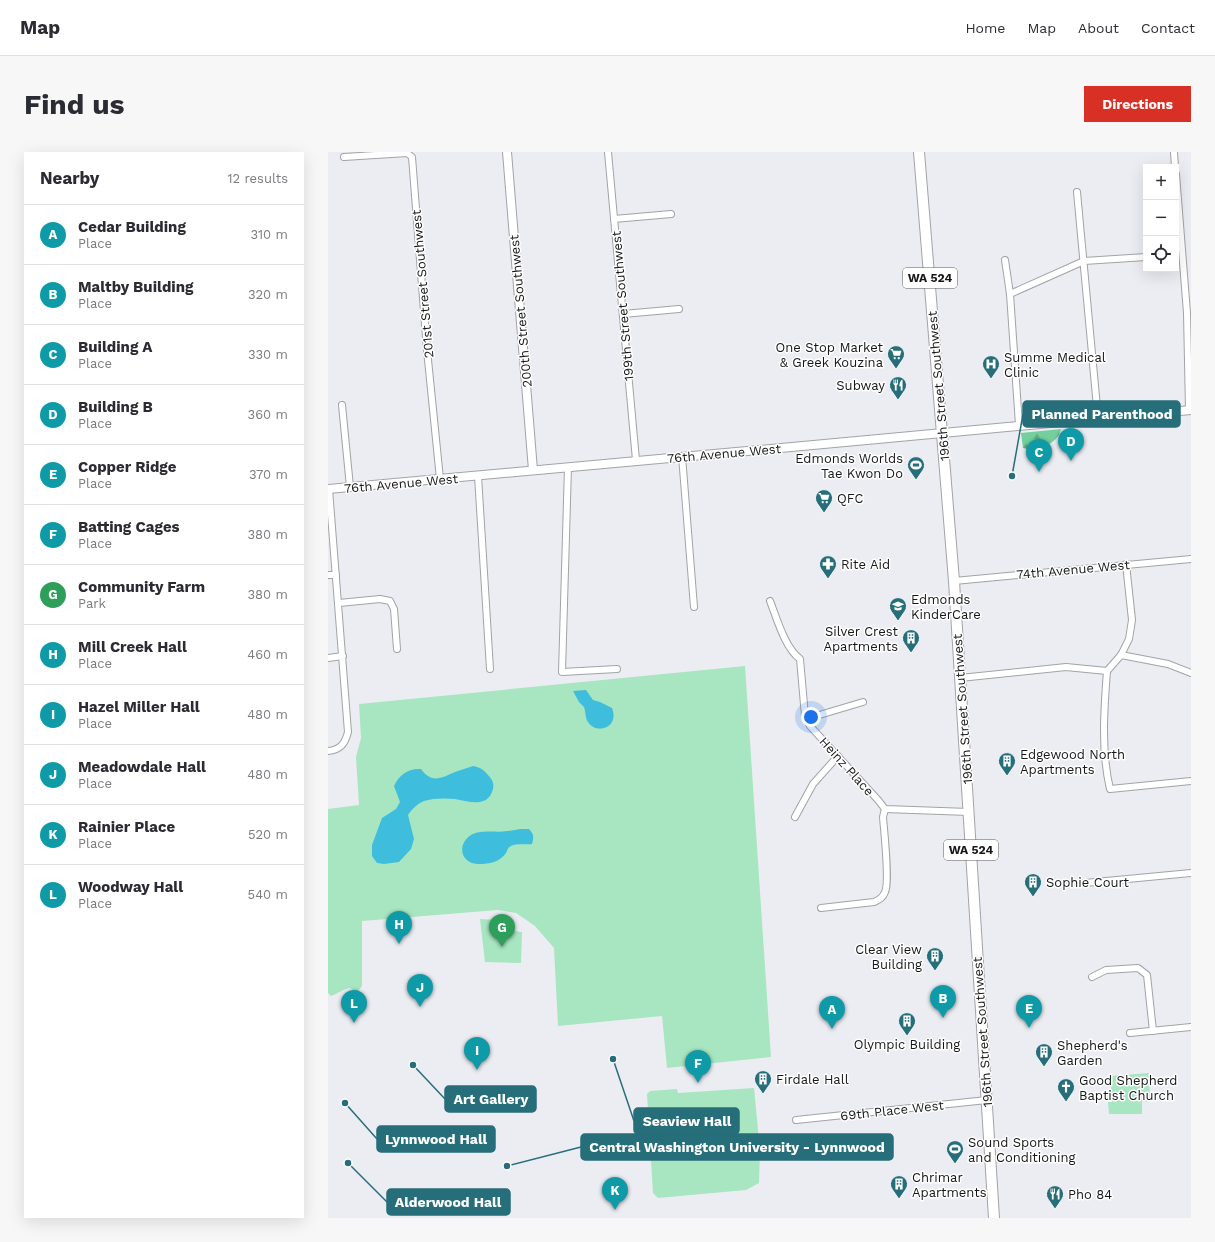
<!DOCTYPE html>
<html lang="en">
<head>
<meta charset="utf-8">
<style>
  :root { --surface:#fff; --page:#f7f7f7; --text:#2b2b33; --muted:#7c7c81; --line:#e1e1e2; --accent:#d93025 }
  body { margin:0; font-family:"Work Sans",sans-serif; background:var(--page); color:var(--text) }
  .controls { position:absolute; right:12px; top:12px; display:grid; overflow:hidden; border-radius:0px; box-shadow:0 4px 16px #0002 }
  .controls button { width:36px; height:36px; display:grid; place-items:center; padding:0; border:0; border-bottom:1px solid var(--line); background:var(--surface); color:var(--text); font:20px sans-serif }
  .you { position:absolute; left:483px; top:565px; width:14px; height:14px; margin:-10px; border:3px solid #fff; border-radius:50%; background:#1a73e8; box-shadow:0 0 0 6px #1a73e833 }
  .badge { display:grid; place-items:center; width:26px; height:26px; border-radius:50%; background:var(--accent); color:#fff; font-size:13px; font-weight:700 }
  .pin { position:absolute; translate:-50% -33px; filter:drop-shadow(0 1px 2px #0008) }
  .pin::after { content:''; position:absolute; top:21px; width:14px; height:12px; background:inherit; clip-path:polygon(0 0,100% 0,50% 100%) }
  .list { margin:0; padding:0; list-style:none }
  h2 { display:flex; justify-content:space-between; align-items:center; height:52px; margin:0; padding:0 16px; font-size:17px }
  h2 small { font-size:13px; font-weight:400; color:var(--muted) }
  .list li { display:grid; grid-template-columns:26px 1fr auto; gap:12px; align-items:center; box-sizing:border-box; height:60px; padding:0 16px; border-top:1px solid var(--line) }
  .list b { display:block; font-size:15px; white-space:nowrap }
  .list p { margin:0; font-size:13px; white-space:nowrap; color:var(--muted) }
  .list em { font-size:13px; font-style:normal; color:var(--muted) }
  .icon { flex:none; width:22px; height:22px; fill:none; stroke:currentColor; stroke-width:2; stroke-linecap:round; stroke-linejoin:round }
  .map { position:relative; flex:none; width:863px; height:1066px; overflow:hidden; border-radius:0px }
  header { display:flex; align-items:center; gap:24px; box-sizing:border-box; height:56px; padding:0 20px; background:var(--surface); border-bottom:1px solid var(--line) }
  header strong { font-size:19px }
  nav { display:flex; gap:22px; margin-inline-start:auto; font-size:14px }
  .intro { display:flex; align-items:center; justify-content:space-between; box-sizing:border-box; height:96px; padding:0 24px }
  h1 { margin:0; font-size:28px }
  .button { padding:10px 18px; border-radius:0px; background:var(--accent); color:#fff; font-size:14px; font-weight:700 }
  main { display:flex; gap:24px; padding:0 24px }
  aside { flex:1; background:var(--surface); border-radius:0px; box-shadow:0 4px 16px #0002 }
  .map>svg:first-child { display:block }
  .green { fill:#a8e6c1 }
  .forest { fill:url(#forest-firs) }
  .water { fill:#3ebedc }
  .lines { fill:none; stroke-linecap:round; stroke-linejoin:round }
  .minor-casing { stroke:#a2a3a8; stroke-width:8 }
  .tertiary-casing { stroke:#a2a3a8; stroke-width:10 }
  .primary-casing { stroke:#a2a3a8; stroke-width:12 }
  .minor { stroke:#fff; stroke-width:6 }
  .tertiary { stroke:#fff; stroke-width:8 }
  .primary { stroke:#fff; stroke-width:10 }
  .labels { text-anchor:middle; stroke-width:3; stroke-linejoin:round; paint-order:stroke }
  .shield { fill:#fff; stroke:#5d5d5e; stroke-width:1 }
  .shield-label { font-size:12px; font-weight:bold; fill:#171719 }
  .street-label { font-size:13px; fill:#171719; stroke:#fff }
  .poi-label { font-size:13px; fill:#171719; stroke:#fff; text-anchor:start }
  .leader { fill:none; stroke:#276e7b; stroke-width:1.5 }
  .callout-dot { fill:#276e7b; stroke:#fff; stroke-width:1.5 }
  .callout { fill:#276e7b; stroke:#276e7b; stroke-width:1.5 }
  .callout-label { font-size:14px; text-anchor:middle; font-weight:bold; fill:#fff }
</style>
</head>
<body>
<header>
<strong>Map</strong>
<nav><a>Home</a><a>Map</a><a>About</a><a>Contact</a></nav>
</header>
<div class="intro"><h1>Find us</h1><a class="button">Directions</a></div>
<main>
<aside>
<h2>Nearby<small>12 results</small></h2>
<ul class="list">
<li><span class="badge" style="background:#0f9aa8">A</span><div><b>Cedar Building</b><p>Place</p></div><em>310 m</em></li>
<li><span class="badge" style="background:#0f9aa8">B</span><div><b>Maltby Building</b><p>Place</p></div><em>320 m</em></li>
<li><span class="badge" style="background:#0f9aa8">C</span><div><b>Building A</b><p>Place</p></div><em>330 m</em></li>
<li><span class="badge" style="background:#0f9aa8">D</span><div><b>Building B</b><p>Place</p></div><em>360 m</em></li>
<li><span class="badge" style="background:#0f9aa8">E</span><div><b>Copper Ridge</b><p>Place</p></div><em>370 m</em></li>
<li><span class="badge" style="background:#0f9aa8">F</span><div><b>Batting Cages</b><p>Place</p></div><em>380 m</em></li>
<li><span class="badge" style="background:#2e9e5b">G</span><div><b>Community Farm</b><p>Park</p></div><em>380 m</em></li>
<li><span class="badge" style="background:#0f9aa8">H</span><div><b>Mill Creek Hall</b><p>Place</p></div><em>460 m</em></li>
<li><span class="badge" style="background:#0f9aa8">I</span><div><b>Hazel Miller Hall</b><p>Place</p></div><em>480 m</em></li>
<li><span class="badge" style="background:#0f9aa8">J</span><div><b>Meadowdale Hall</b><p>Place</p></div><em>480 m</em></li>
<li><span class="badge" style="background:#0f9aa8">K</span><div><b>Rainier Place</b><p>Place</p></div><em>520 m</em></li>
<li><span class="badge" style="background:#0f9aa8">L</span><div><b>Woodway Hall</b><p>Place</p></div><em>540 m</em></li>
</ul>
</aside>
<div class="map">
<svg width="863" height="1066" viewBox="0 0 863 1066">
  <defs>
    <pattern id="forest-firs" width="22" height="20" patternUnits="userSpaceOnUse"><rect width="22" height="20" fill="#73d09d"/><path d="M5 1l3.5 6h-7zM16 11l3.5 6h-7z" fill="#63b287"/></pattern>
  </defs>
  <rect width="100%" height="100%" fill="#ecedf2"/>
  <g class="green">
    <path d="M417 514 443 905 339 916 334 864 230 874 226 796 207 774 188 761 170 758 34 769V834L29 841 22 836C14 837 10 842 3 844L0 841V657L31 653 28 605 33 586 31 552Z"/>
    <path d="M152 767 186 769V779L194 780 193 811 157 810Z"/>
    <path d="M821 921 822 949 814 950V962H781L780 950H784L782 924Z"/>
    <path d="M426 936 432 998 431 1031 418 1038 330 1046 325 1041 319 942 322 939 349 937 350 941Z"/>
  </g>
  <path class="forest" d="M733 277C730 292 709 300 695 296L693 281Z"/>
  <g class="water">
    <path d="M258 538 265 548 272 550 284 556C292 576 268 583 260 570 257 566 258 560 256 555L251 550 245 539Z"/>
    <path d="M145 614C152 615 156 618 160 623 165 628 167 633 164 640 158 656 139 649 127 647 117 646 105 646 96 649 89 652 84 657 80 663L86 687 83 697 71 710 56 712 49 711 44 704V693L54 666 68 657 72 650 66 634C71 623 80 616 93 617 104 632 113 626 127 620 133 618 139 616 145 614Z"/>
    <path d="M194 677H201C206 682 206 685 204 692 198 693 189 691 183 694 179 696 180 698 178 701 172 710 161 712 151 712 133 712 128 693 143 683 153 677 168 681 179 679 184 679 189 677 194 677Z"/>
  </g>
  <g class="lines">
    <g class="minor-casing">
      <g id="minor">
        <path d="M280 0 308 308"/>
        <path d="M846 0 847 15"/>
        <path d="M16 5 79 1 84 5 99 198 112 327"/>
        <path d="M848 22 859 161 861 258"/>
        <path d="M749 40 770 266"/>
        <path d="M286 67 343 62"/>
        <path d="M677 108 682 142 691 273"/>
        <path d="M682 142 756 109 818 105"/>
        <path d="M295 162 351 157"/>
        <path d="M14 253 22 335"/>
        <path d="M354 304 366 455"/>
        <path d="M240 315 234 520 289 517"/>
        <path d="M150 324 162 517"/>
        <path d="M0 423H8"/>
        <path d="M626 429 863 407"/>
        <path d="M442 449C449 467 457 496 472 507L477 564 482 574 550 648 557 657 641 660"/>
        <path d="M11 451 52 447 62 449 66 457 69 497"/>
        <path d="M793 503 801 487 804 468 798 412"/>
        <path d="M0 506 15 504"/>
        <path d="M779 519C776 558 773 599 782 637L863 629"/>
        <path d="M632 526 738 515 779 519 793 503 840 512 863 521"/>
        <path d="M478 567 535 550"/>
        <path d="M0 599C12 598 17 592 20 580L1 337"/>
        <path d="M467 665 485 632 510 604"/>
        <path d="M757 731 863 721"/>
        <path d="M493 756 546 750C551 748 555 746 557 740 562 730 556 679 555 665L557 657"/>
        <path d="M764 825 778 818 810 816 819 823 825 879"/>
        <path d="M802 881 863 875"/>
        <path d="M468 968 659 948"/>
      </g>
    </g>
    <g class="tertiary-casing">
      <g id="tertiary">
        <path d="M179 0 205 318"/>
        <path d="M0 337C288 312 575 284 863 258"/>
      </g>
    </g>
    <g class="primary-casing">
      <path id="primary" d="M591 0 626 429 666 1066"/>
    </g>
    <use href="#minor" class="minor"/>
    <use href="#tertiary" class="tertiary"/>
    <use href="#primary" class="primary"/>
  </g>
  <defs>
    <g id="supermarket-pin" transform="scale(0.9)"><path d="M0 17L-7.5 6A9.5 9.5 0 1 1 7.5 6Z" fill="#276e7b" stroke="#fff"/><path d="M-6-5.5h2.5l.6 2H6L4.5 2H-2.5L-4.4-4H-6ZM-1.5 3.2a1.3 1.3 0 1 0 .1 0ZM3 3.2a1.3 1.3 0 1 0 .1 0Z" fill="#fff"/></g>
    <g id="hospital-pin" transform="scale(0.9)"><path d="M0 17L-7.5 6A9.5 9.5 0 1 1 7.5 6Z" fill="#276e7b" stroke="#fff"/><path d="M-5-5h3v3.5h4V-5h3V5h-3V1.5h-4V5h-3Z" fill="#fff"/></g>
    <g id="restaurant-pin" transform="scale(0.9)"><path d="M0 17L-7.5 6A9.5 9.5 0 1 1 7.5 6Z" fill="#276e7b" stroke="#fff"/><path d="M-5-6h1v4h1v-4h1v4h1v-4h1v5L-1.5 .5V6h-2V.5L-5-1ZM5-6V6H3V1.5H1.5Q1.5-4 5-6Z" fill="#fff"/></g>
    <g id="stadium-pin" transform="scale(0.9)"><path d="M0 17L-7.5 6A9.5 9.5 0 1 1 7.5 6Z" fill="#276e7b" stroke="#fff"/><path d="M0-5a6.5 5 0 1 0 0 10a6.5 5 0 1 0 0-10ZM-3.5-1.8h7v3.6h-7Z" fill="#fff"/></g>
    <g id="pharmacy-pin" transform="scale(0.9)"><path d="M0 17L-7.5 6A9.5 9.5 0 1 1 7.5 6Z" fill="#276e7b" stroke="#fff"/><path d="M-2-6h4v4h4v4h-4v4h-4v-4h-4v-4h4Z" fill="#fff"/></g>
    <g id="school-pin" transform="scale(0.9)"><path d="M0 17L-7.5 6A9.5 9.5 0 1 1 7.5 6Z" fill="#276e7b" stroke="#fff"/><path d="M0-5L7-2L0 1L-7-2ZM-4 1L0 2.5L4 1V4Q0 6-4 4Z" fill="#fff"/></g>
    <g id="building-pin" transform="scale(0.9)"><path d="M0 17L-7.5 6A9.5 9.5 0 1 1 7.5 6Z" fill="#276e7b" stroke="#fff"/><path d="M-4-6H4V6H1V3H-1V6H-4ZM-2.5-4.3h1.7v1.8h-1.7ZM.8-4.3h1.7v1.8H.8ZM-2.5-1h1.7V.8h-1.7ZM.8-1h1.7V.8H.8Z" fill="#fff"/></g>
    <g id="church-pin" transform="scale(0.9)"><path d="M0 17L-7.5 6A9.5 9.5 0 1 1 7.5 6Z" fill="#276e7b" stroke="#fff"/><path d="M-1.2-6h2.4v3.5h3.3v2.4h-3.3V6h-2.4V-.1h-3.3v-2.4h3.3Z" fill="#fff"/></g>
  </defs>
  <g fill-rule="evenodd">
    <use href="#supermarket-pin" x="568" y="202"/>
    <use href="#hospital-pin" x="663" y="212"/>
    <use href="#restaurant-pin" x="570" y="233"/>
    <use href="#stadium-pin" x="588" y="313"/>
    <use href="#supermarket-pin" x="496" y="346"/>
    <use href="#pharmacy-pin" x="500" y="412"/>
    <use href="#school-pin" x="570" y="454"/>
    <use href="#building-pin" x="583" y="486"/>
    <use href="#building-pin" x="679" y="609"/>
    <use href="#building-pin" x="705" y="730"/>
    <use href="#building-pin" x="607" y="804"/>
    <use href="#building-pin" x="579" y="869"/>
    <use href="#building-pin" x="716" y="900"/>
    <use href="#building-pin" x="435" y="927"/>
    <use href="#church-pin" x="738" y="935"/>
    <use href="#stadium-pin" x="627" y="997"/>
    <use href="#building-pin" x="571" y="1032"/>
    <use href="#restaurant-pin" x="727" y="1042"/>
  </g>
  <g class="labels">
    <g class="shield">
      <rect x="575" y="116" width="54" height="20" rx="3"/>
      <rect x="616" y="688" width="54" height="20" rx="3"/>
    </g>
    <g class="shield-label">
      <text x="602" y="130">WA 524</text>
      <text x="643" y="702">WA 524</text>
    </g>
    <g class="street-label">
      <text transform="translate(94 132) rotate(-95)" y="5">201st Street Southwest</text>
      <text transform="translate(294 154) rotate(-95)" y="5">199th Street Southwest</text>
      <text transform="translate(192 159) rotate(-95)" y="5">200th Street Southwest</text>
      <text transform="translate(610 234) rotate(-95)" y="5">196th Street Southwest</text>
      <text transform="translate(396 301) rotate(-5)" y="5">76th Avenue West</text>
      <text transform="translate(73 331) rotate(-5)" y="5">76th Avenue West</text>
      <text transform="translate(745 417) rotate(-5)" y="5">74th Avenue West</text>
      <text transform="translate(634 557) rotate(-94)" y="5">196th Street Southwest</text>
      <text transform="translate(519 614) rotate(48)" y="5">Heinz Place</text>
      <text transform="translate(654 880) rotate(-94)" y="5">196th Street Southwest</text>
      <text transform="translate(564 958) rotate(-6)" y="5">69th Place West</text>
    </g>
    <g class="poi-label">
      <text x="555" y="200" text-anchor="end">One Stop Market<tspan x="555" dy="15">&amp; Greek Kouzina</tspan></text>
      <text x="676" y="210">Summe Medical<tspan x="676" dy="15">Clinic</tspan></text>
      <text x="557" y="238" text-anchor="end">Subway</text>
      <text x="575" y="311" text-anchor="end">Edmonds Worlds<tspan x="575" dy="15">Tae Kwon Do</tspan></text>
      <text x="509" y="351">QFC</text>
      <text x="513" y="417">Rite Aid</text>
      <text x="583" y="452">Edmonds<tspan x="583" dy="15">KinderCare</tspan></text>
      <text x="570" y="484" text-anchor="end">Silver Crest<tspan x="570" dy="15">Apartments</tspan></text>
      <text x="692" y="607">Edgewood North<tspan x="692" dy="15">Apartments</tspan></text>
      <text x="718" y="735">Sophie Court</text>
      <text x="594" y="802" text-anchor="end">Clear View<tspan x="594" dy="15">Building</tspan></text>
      <text x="579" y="897" text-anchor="middle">Olympic Building</text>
      <text x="729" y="898">Shepherd's<tspan x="729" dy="15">Garden</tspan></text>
      <text x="448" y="932">Firdale Hall</text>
      <text x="751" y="933">Good Shepherd<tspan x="751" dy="15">Baptist Church</tspan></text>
      <text x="640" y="995">Sound Sports<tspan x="640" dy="15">and Conditioning</tspan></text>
      <text x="584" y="1030">Chrimar<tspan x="584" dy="15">Apartments</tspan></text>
      <text x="740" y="1047">Pho 84</text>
    </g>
  </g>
  <path class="leader" d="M684 324L695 262M85 913L117 947M285 907L306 969M17 951L49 987M179 1014L253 995M20 1011L59 1050"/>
  <g class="callout-dot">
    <circle cx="684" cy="324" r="4"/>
    <circle cx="85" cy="913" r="4"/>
    <circle cx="285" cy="907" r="4"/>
    <circle cx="17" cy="951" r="4"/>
    <circle cx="179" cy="1014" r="4"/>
    <circle cx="20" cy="1011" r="4"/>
  </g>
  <g class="callout">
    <rect x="695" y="249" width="157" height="26" rx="4"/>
    <rect x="117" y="934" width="91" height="26" rx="4"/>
    <rect x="306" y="956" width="105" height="26" rx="4"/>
    <rect x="49" y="974" width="118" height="26" rx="4"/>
    <rect x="253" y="982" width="312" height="26" rx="4"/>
    <rect x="59" y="1037" width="123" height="26" rx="4"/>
  </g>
  <g class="callout-label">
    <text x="774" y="267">Planned Parenthood</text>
    <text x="163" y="952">Art Gallery</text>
    <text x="359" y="974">Seaview Hall</text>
    <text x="108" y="992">Lynnwood Hall</text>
    <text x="409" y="1000">Central Washington University - Lynnwood</text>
    <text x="120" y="1055">Alderwood Hall</text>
  </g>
</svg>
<div class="controls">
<button>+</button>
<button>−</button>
<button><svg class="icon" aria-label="locate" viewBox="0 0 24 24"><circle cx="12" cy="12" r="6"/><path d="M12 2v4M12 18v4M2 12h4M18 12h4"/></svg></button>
</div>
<div class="you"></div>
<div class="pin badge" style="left:504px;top:877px;background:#0f9aa8">A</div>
<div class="pin badge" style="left:615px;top:866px;background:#0f9aa8">B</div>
<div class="pin badge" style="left:711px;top:320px;background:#0f9aa8">C</div>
<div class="pin badge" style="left:743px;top:309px;background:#0f9aa8">D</div>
<div class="pin badge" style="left:701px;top:876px;background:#0f9aa8">E</div>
<div class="pin badge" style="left:370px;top:931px;background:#0f9aa8">F</div>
<div class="pin badge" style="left:174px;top:795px;background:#2e9e5b">G</div>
<div class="pin badge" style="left:71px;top:792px;background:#0f9aa8">H</div>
<div class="pin badge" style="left:149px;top:918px;background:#0f9aa8">I</div>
<div class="pin badge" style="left:92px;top:855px;background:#0f9aa8">J</div>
<div class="pin badge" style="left:287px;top:1058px;background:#0f9aa8">K</div>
<div class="pin badge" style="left:26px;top:871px;background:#0f9aa8">L</div>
</div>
</main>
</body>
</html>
